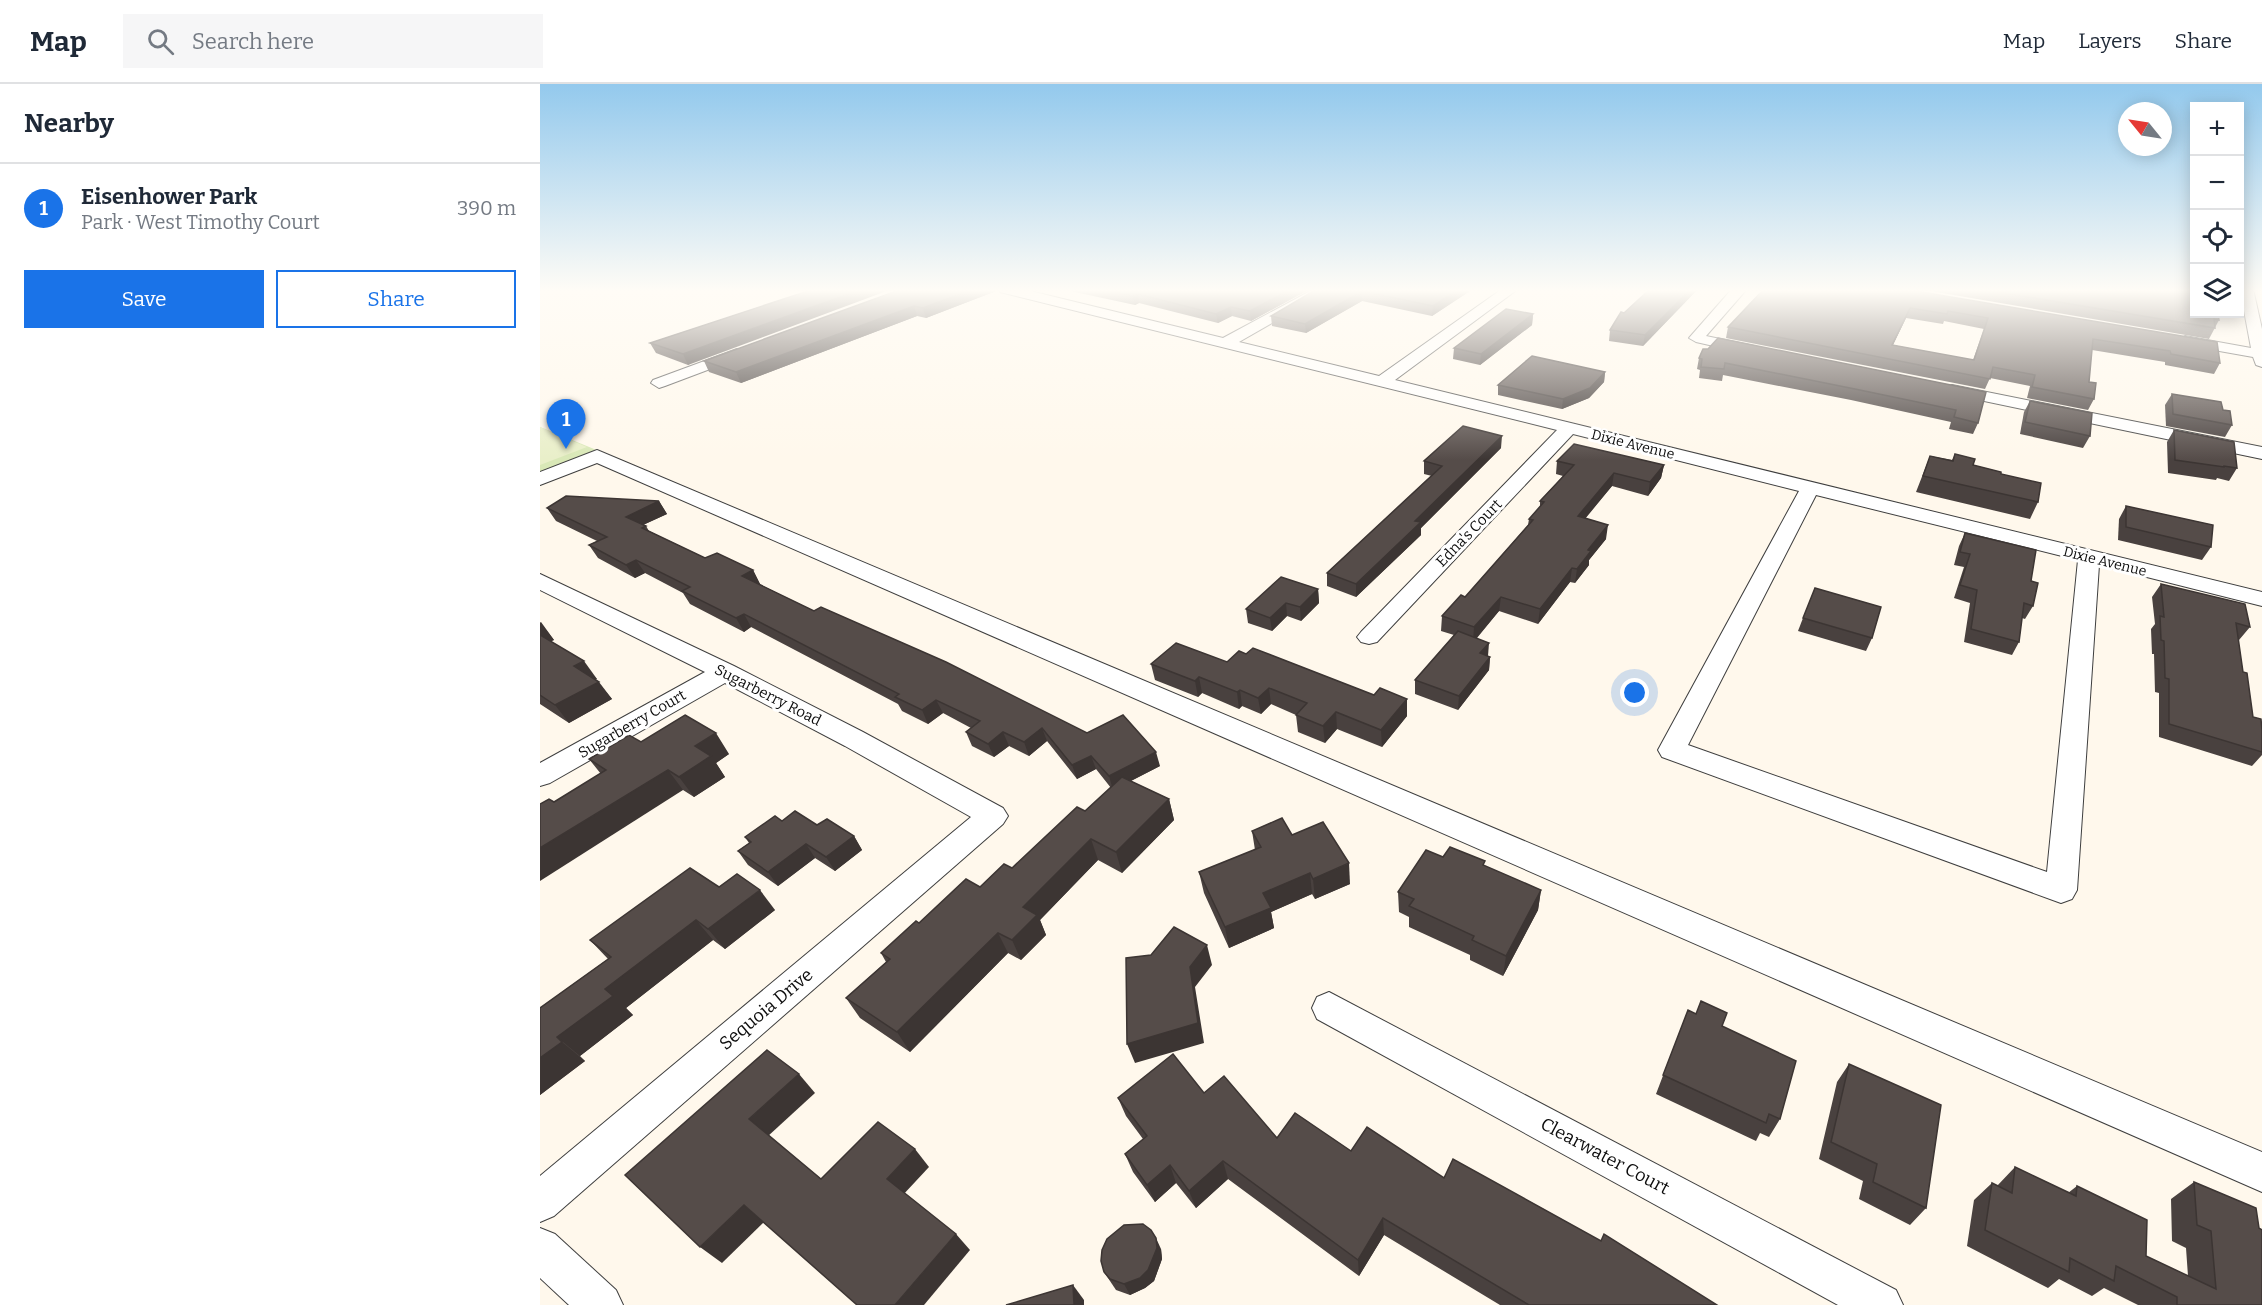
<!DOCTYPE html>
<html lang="en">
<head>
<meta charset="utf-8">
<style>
  :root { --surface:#fff; --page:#f6f6f7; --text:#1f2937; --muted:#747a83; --line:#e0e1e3; --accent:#1a73e8 }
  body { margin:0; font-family:Bitter,serif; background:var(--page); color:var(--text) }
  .controls { position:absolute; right:18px; top:18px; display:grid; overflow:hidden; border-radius:0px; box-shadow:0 3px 15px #0003 }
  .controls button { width:54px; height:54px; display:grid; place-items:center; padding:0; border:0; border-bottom:2px solid var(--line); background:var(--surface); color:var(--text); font:30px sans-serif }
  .compass { position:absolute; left:1578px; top:18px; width:54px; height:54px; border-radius:50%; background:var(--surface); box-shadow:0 3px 15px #0003; rotate:300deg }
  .you { position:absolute; left:1095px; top:609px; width:21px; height:21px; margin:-15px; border:4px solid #fff; border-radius:50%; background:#1a73e8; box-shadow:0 0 0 9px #1a73e833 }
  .badge { display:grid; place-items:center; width:39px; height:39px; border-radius:50%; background:var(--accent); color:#fff; font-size:20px; font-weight:700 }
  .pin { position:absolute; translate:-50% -50px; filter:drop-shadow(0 2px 3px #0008) }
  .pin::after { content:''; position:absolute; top:32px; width:21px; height:18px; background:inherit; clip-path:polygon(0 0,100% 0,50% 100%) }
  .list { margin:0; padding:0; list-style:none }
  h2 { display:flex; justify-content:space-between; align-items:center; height:78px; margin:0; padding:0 24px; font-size:26px }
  h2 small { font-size:20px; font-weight:400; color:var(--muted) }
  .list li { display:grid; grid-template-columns:39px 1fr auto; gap:18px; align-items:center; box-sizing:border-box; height:90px; padding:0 24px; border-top:2px solid var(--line) }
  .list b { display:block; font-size:22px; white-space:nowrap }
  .list p { margin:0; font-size:20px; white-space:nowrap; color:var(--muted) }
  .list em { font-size:20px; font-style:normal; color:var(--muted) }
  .actions { display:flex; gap:12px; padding:18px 24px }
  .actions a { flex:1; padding:14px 0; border:2px solid var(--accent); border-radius:0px; text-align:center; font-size:21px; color:var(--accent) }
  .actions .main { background:var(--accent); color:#fff }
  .icon { flex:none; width:33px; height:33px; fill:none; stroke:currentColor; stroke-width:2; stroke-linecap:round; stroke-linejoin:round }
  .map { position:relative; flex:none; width:1722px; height:1221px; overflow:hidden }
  header { display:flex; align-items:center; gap:36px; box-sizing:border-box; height:84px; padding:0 30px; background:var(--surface); border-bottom:2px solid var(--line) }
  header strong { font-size:28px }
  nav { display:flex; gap:33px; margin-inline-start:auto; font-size:21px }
  .search { width:420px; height:54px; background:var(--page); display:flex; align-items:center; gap:15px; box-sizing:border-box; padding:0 21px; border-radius:0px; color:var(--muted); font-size:22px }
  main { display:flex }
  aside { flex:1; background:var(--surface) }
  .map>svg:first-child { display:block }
  .green { fill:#d9e8b7 }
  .pitch { fill:#e9efc9 }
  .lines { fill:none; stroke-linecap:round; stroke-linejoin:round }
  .minor-casing { stroke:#3f3f3f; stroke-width:2 }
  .minor { fill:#fff; fill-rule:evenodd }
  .wall { fill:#49413f; fill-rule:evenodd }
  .shaded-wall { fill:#3c3533 }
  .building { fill:#554c49; stroke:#3c3533; stroke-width:1.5; fill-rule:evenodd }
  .labels { text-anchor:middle; stroke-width:6; stroke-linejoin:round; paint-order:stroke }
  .far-street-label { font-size:14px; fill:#0c0c0c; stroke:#fff }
  .street-label { font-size:15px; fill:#0c0c0c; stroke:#fff }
  .near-street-label { font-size:18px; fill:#0c0c0c; stroke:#fff }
</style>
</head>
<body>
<header>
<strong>Map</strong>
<div class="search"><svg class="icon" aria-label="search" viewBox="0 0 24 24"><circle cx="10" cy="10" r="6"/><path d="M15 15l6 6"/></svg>Search here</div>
<nav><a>Map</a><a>Layers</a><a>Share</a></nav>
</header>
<main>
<aside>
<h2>Nearby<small></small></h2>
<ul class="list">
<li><span class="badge">1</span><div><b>Eisenhower Park</b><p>Park · West Timothy Court</p></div><em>390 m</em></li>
</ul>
<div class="actions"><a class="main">Save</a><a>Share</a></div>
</aside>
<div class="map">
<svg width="1722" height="1221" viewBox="0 0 1722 1221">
  <rect width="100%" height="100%" fill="#fff8ec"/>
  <path class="green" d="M0 343 59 367 0 391Z"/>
  <path class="pitch" d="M0 343 47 363 0 381Z"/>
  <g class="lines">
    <g class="minor-casing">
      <g id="minor">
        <path d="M458 205H482L683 254 774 205H791L699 258 839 292 962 205H978L855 296 1722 508V522L1559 481 1537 806 1532 815 1521 819 1122 673 1118 666 1259 407 1033 350 837 558 829 560 821 558 817 553 821 548 1017 346 460 208ZM1276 411 1538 476 1507 788 1148 661Z"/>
        <path d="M1192 205H1207L1166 252 1214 262 1217 265 1214 268 1209 270 1156 258 1149 254Z"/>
        <path d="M1700 205H1713L1722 245V283L1716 281 1713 273 1640 260 1637 257 1645 252 1711 264Z"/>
        <path d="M197 265 202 267 205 270 202 273 125 302 119 304 111 299 113 296Z"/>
        <path d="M1412 301 1722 363V375L1406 309 1404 306 1406 303Z"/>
        <path d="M57 366 1722 1068V1108L57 379 0 401V388Z"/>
        <path d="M0 490 194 582 323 648 463 724 468 732 463 740 14 1132 0 1138V1092L431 733 305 662 185 599 10 699 0 702V679L165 588 0 506Z"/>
        <path d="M789 908 1356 1206 1363 1221H1298L777 935 772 924 777 913Z"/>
        <path d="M0 1144 15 1150 76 1206 83 1221H29L0 1194Z"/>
      </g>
    </g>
    <use href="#minor" class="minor"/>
  </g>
  <g class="wall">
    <path d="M274 205 148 281 116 269 110 259Z"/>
    <path d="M362 205 456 207 386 234 377 232 201 299 169 288 164 277Z"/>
    <path d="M529 205H770L711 237 692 232 678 239 599 219 595 221 530 207Z"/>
    <path d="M777 205H933L892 232 822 217 766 249 732 242 731 232Z"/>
    <path d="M1158 205 1103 262 1069 257 1070 246 1084 229Z"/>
    <path d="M1222 205H1364L1680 279 1674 290 1625 281V278L1552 266 1549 298 1554 315 1548 326 1487 314 1490 302 1450 294 1445 305 1186 254 1188 243 1221 208ZM1366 234 1403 240 1404 237 1444 245 1433 276 1353 261Z"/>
    <path d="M1379 205H1654L1679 236 1669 255Z"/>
    <path d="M993 230 992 241 940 281 913 275 914 264Z"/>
    <path d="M1159 274 1446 308 1438 339 1433 350 1409 345 1411 338 1311 316 1183 291 1182 297 1159 294 1160 286 1157 285Z"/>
    <path d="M1065 288 1064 298 1049 314 1022 325 958 311V301Z"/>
    <path d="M1632 310 1683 326 1692 341 1685 353 1626 342 1625 321Z"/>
    <path d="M1490 317 1550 352 1543 364 1480 350 1484 328Z"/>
    <path d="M1634 346 1697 384 1689 397 1677 394 1676 396 1628 389 1627 358Z"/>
    <path d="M961 364 881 444V451L816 513 787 502V489L892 392 884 390V377Z"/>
    <path d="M1415 370 1498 418 1490 435 1376 408 1390 372 1412 376Z"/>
    <path d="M1017 377 1124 381 1121 394 1108 412 1072 402 1045 434 1066 455 1049 476V481L1035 499 1030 498 998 540 959 527 937 554 948 572 950 573 949 586 918 626 875 610V596L914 551 901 547 902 532 925 513 988 441 989 435 1000 423V417L1023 392 1016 390Z"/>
    <path d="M119 417 127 430 103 441 106 442 109 447 165 474 213 486 220 500H219L274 527 620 682 591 697 629 715 634 736 582 789 558 776 500 836 506 851 481 876 468 869 370 968 320 934 306 914 346 878 341 869 379 839 472 784 545 727 571 704 556 685 537 695 507 657 489 672 469 662 454 673 432 662 426 648 431 644 403 629 388 640 362 627 358 620 211 543 204 548 150 520 143 509 105 489 95 494 58 474 49 461 57 457 16 437 7 424Z"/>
    <path d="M1586 422 1671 463 1662 476 1578 456 1579 435Z"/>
    <path d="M1425 449 1491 497 1493 522 1485 535 1482 534 1479 558 1472 571 1424 558 1430 519 1414 514 1424 483 1414 481 1419 462Z"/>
    <path d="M1621 500 1710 543 1699 556H1698L1703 588 1713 633 1722 647V671L1712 682 1619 653V609L1615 608 1614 570H1612L1611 545 1615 540 1612 513Z"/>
    <path d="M778 505 779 519 761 537 747 532 732 547 708 539 706 525Z"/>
    <path d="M1263 534 1332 554 1326 567 1258 547Z"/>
    <path d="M0 538 14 556 11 557 57 595H55L72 615 29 639 0 620Z"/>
    <path d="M687 578 867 632 842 663 797 645 785 659 758 648 756 631 731 620 721 630 702 622 699 625 662 609 658 613 615 596 611 580Z"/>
    <path d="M101 658 189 670 176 679 185 693 154 713 143 706 14 718 61 690 49 675Z"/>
    <path d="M242 737 277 741 314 752 322 766 295 787 275 774 238 802 208 781 198 767 209 759 205 753Z"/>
    <path d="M712 747 752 751 810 800 775 815 772 810 731 828 734 844 689 864 664 809 659 788 715 766Z"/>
    <path d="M903 773 944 782 1001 806 998 826 963 892 930 876V871L869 843V833L859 828 858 808Z"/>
    <path d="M179 803 235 826 185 865 173 856 86 924 93 931 40 972 45 977 0 1011V924L68 875 50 856Z"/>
    <path d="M1148 926 1182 942 1240 1035 1229 1053 1220 1049 1216 1057 1116 1010Z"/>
    <path d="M1309 980 1386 1124 1370 1141 1319 1115 1323 1097 1279 1075 1297 998Z"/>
    <path d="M664 1009 737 1054 811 1067 904 1094 1177 1221H960L844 1151 819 1192 688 1095 656 1124 636 1099 615 1118 593 1088 585 1070 603 1055 586 1032 578 1014Z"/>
    <path d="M1475 1083 1528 1109 1537 1102 1606 1172 1648 1192 1646 1164 1632 1157 1631 1115 1654 1098 1722 1221H1598L1564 1204 1552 1212 1519 1195 1508 1204 1427 1162 1434 1116 1452 1099 1457 1102Z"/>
    <path d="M621 1165 622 1175 614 1197 605 1204 590 1211 576 1206 564 1188Z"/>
  </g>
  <g class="shaded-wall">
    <path d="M322 205H352L148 281 143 270Z"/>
    <path d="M433 205H456V207L386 234 383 224Z"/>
    <path d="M751 205H770L711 237 710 227Z"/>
    <path d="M919 205H933L892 232 893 222Z"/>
    <path d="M1151 205H1158L1103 262 1105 251Z"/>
    <path d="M822 207V217L766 249 765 240Z"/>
    <path d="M598 210 599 219 595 221 593 212Z"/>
    <path d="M374 222 377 232 201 299 196 288Z"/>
    <path d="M691 223 692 232 678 239 676 230Z"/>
    <path d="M1370 224 1366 234 1348 271 1352 261Z"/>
    <path d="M993 230 992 241 940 281 941 270Z"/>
    <path d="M1065 288 1064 298 1049 314 1022 325 1023 315Z"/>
    <path d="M962 352 961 364 881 444V451L816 513V500L875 437Z"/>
    <path d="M1124 381 1121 394 1108 412 1110 398Z"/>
    <path d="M1074 389 1072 402 1036 446 1038 432Z"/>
    <path d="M119 417 127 430 94 445 86 433Z"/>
    <path d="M1068 441 1066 455 1049 476V481L1035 499 1037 485 1048 466Z"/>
    <path d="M96 476 105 489 95 494 86 481Z"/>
    <path d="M1032 484 1030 498 998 540 1000 525Z"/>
    <path d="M213 486 220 500 209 506 202 492Z"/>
    <path d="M778 505 779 519 761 537 760 523Z"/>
    <path d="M961 513 959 527 933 558 934 543Z"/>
    <path d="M746 519 747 532 732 547 730 534Z"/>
    <path d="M204 530 211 543 204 548 196 534Z"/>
    <path d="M1 538 14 556 2 561 0 558V539Z"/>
    <path d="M949 559 948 572 940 569Z"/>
    <path d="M950 573 949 586 918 626 919 612Z"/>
    <path d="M44 577 57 595 47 600 34 582Z"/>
    <path d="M659 593 662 609 658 613 655 597Z"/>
    <path d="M59 598 72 615 29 639 15 621Z"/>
    <path d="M729 604 731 620 721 630 718 614Z"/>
    <path d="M700 606 702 622 699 625 697 608Z"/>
    <path d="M867 615V632L842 663 841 646Z"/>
    <path d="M396 616 403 629 388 640 382 626Z"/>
    <path d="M796 628 797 645 785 659 783 642Z"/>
    <path d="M502 644 507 657 489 672 484 658Z"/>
    <path d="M463 648 469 662 454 673 448 660Z"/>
    <path d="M176 649 189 670 176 679 185 693 154 713 139 693 155 662Z"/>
    <path d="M616 668 620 682 573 706 569 692Z"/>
    <path d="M551 672 556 685 537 695 532 681Z"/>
    <path d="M128 686 143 706 0 797V764Z"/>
    <path d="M629 715 634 736 582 789 576 768Z"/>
    <path d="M314 752 322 766 295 787 286 773Z"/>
    <path d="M551 755 558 776 500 836 506 851 481 876 472 856 483 823Z"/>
    <path d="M266 760 275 774 238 802 228 788Z"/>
    <path d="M809 779 810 800 775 815 773 795Z"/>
    <path d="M770 789 772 810 731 828 734 844 689 864 685 843 723 809Z"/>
    <path d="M220 806 235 826 185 865 168 845Z"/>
    <path d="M1001 806 998 826 963 892 966 872Z"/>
    <path d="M156 836 173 856 86 924 93 931 40 972 17 953 65 905Z"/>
    <path d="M458 849 468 869 370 968 357 948Z"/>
    <path d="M667 861 672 881 655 903 664 959 595 979 587 960Z"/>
    <path d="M22 958 45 977 0 1011V974Z"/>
    <path d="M259 990 275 1009 227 1053 209 1035Z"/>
    <path d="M375 1065 389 1083 362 1112 347 1095Z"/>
    <path d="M683 1077 688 1095 656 1124 649 1107Z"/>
    <path d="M630 1081 636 1099 615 1118 607 1101Z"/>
    <path d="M204 1121 224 1138 182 1179 160 1163Z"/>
    <path d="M843 1134 844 1151 819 1192 818 1176Z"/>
    <path d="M416 1150 430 1166 384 1221H355Z"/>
    <path d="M616 1154 621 1165 622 1175 614 1197 605 1204 590 1211 584 1200Z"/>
    <path d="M533 1201 544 1216V1221H534Z"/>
  </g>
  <g class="building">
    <path d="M274 205H322L143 270 110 259Z"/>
    <path d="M362 205H433L383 224 374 222 196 288 164 277Z"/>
    <path d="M562 205H751L710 227 691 223 676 230 598 210 593 212Z"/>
    <path d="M777 205H919L893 222 822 207 765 240 731 232Z"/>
    <path d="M1110 205H1151L1105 251 1070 246 1081 228 1084 229Z"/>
    <path d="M1224 205H1364L1677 258 1680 279 1631 270 1630 267 1553 255 1549 298 1556 299 1554 315 1492 303 1495 291 1453 283 1450 295 1188 243ZM1370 224 1407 230 1408 227 1448 234 1434 276 1352 261Z"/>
    <path d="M1440 205H1654V230H1678L1679 236 1674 235 1675 244Z"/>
    <path d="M966 225 993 230 941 270 914 264Z"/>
    <path d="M1178 254 1446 308 1438 339 1414 333 1416 326 1315 305 1185 279 1184 285 1161 283 1162 275 1159 274 1163 265H1168Z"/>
    <path d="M992 272 1065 288 1050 304 1023 315 958 301Z"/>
    <path d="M1632 310 1681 318 1683 326 1690 327 1692 341 1633 330Z"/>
    <path d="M1490 317 1552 329 1550 352 1485 338Z"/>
    <path d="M923 342 962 352 875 437 881 438 816 500 787 489 902 382 884 377Z"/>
    <path d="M1634 346 1694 358 1697 384 1684 382V383L1635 376Z"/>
    <path d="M1034 360 1124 381 1110 398 1074 389 1038 432 1068 441 1048 466 1051 467 1037 485 1032 484 1000 525 961 513 934 543 902 532 921 511 925 513 993 436 989 435 1004 418 1000 417 1034 381 1017 377Z"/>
    <path d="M1415 370 1435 375 1433 381 1461 388V390L1501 399 1498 418 1383 392 1390 372 1413 377Z"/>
    <path d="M26 412 119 417 86 433 106 442 102 444 165 474 177 469 213 486 202 492 274 527 281 523 406 578 547 649 583 631 616 668 569 692 551 672 532 681 502 644 484 658 463 648 448 660 426 648 440 637 396 616 382 626 355 613 359 610 204 530 196 534 142 507 150 503 96 476 86 481 49 461 67 453 7 424Z"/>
    <path d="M1586 422 1673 441 1671 463 1586 443Z"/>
    <path d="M1425 449 1496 466 1491 497 1498 499 1493 522 1484 519 1479 558 1431 545 1437 506 1420 501 1430 470 1420 468Z"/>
    <path d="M741 493 778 505 760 523 746 519 730 534 706 525Z"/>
    <path d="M1621 500 1705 520 1710 543 1696 539 1703 588 1707 589 1713 633 1721 635 1722 647V668L1629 640V595L1625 594 1624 557 1621 556 1620 532 1624 533Z"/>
    <path d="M1275 504 1341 523 1332 554 1263 534Z"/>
    <path d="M918 547 949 559 940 569 950 573 919 612 875 596Z"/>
    <path d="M0 551 44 577 34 582 59 598 15 621 0 611Z"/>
    <path d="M636 559 687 578 699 567 706 570 713 564 834 611 840 604 867 615 841 646 796 628 783 642 756 631 767 619 729 604 718 614 700 606 697 608 659 593 655 597 611 580Z"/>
    <path d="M145 631 176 649 155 662 171 672 139 693 128 686 0 764V720L9 715 14 718 66 686 49 675 89 651 101 658Z"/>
    <path d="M582 693 629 715 576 768 551 755 483 823 497 831 472 856 458 849 357 948 306 914 350 875 341 869 376 837 379 839 426 795 440 803 464 780 472 784 537 723 545 727Z"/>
    <path d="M255 727 277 741 287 735 314 752 286 773 266 760 228 788 198 767 211 758 205 753 235 732 242 737Z"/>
    <path d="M742 734 752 751 783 738 809 779 773 795 770 789 723 809 731 824 685 843 659 788 721 763 712 747Z"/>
    <path d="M910 763 945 777 943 781 1001 806 966 872 932 856 934 852 869 822 874 815 858 808 886 766 903 773Z"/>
    <path d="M150 784 179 803 197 790 220 806 168 845 156 836 65 905 73 912 17 953 22 958 0 974V924L71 873 50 856Z"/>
    <path d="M634 843 667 861 650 883 658 939 587 960 586 874 611 871Z"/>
    <path d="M1161 917 1187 929 1182 942 1256 977 1240 1035 1229 1030 1226 1039 1123 991 1148 926 1156 930Z"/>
    <path d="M227 966 259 990 209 1035 281 1095 338 1038 375 1065 347 1095 416 1150 355 1221H317L204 1121 160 1163 85 1091Z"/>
    <path d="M633 970 664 1009 684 992 737 1054 755 1029 811 1067 827 1043 904 1094 913 1075 1061 1157 1064 1150 1177 1221H989L843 1134 818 1176 683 1077 649 1107 630 1081 607 1101 585 1070 607 1052 578 1014Z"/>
    <path d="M1309 980 1401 1021 1386 1124 1333 1098 1337 1080 1291 1058Z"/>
    <path d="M1475 1083 1536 1112 1537 1102 1607 1136 1606 1172 1676 1205 1671 1147 1657 1141 1654 1098 1716 1124 1719 1144 1722 1146V1221H1637V1213L1576 1182 1574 1197 1530 1174 1529 1188 1445 1146 1452 1099 1472 1109Z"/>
    <path d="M603 1140 611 1146 616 1154 617 1164 608 1186 600 1194 584 1200 570 1195 564 1188 561 1177 562 1166 567 1155 584 1141Z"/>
    <path d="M533 1201 534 1221H466Z"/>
  </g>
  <linearGradient id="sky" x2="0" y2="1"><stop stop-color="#93c9ed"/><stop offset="0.55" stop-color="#fffcf6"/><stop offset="1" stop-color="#fffcf6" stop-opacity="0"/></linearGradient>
  <rect width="1722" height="376" fill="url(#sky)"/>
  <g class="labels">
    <g class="far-street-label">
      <text transform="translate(1093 360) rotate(14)" y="5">Dixie Avenue</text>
      <text transform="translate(1565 477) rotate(14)" y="5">Dixie Avenue</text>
    </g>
    <g class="street-label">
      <text transform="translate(929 449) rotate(-46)" y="5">Edna's Court</text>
      <text transform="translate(228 611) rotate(27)" y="5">Sugarberry Road</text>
      <text transform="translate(92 640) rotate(-30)" y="5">Sugarberry Court</text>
    </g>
    <g class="near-street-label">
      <text transform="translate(226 925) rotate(-40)" y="6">Sequoia Drive</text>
      <text transform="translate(1065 1072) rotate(28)" y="6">Clearwater Court</text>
    </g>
  </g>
</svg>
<div class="controls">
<button>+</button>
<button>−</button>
<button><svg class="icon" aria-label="locate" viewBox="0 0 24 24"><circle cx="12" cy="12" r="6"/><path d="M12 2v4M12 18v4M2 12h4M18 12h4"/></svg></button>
<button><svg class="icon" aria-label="layers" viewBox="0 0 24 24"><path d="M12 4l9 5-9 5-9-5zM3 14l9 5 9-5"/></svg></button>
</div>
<svg class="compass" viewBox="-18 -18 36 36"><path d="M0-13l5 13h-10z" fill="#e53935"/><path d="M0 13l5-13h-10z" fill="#747a83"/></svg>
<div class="you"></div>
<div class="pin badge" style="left:26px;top:365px">1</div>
</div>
</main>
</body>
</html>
